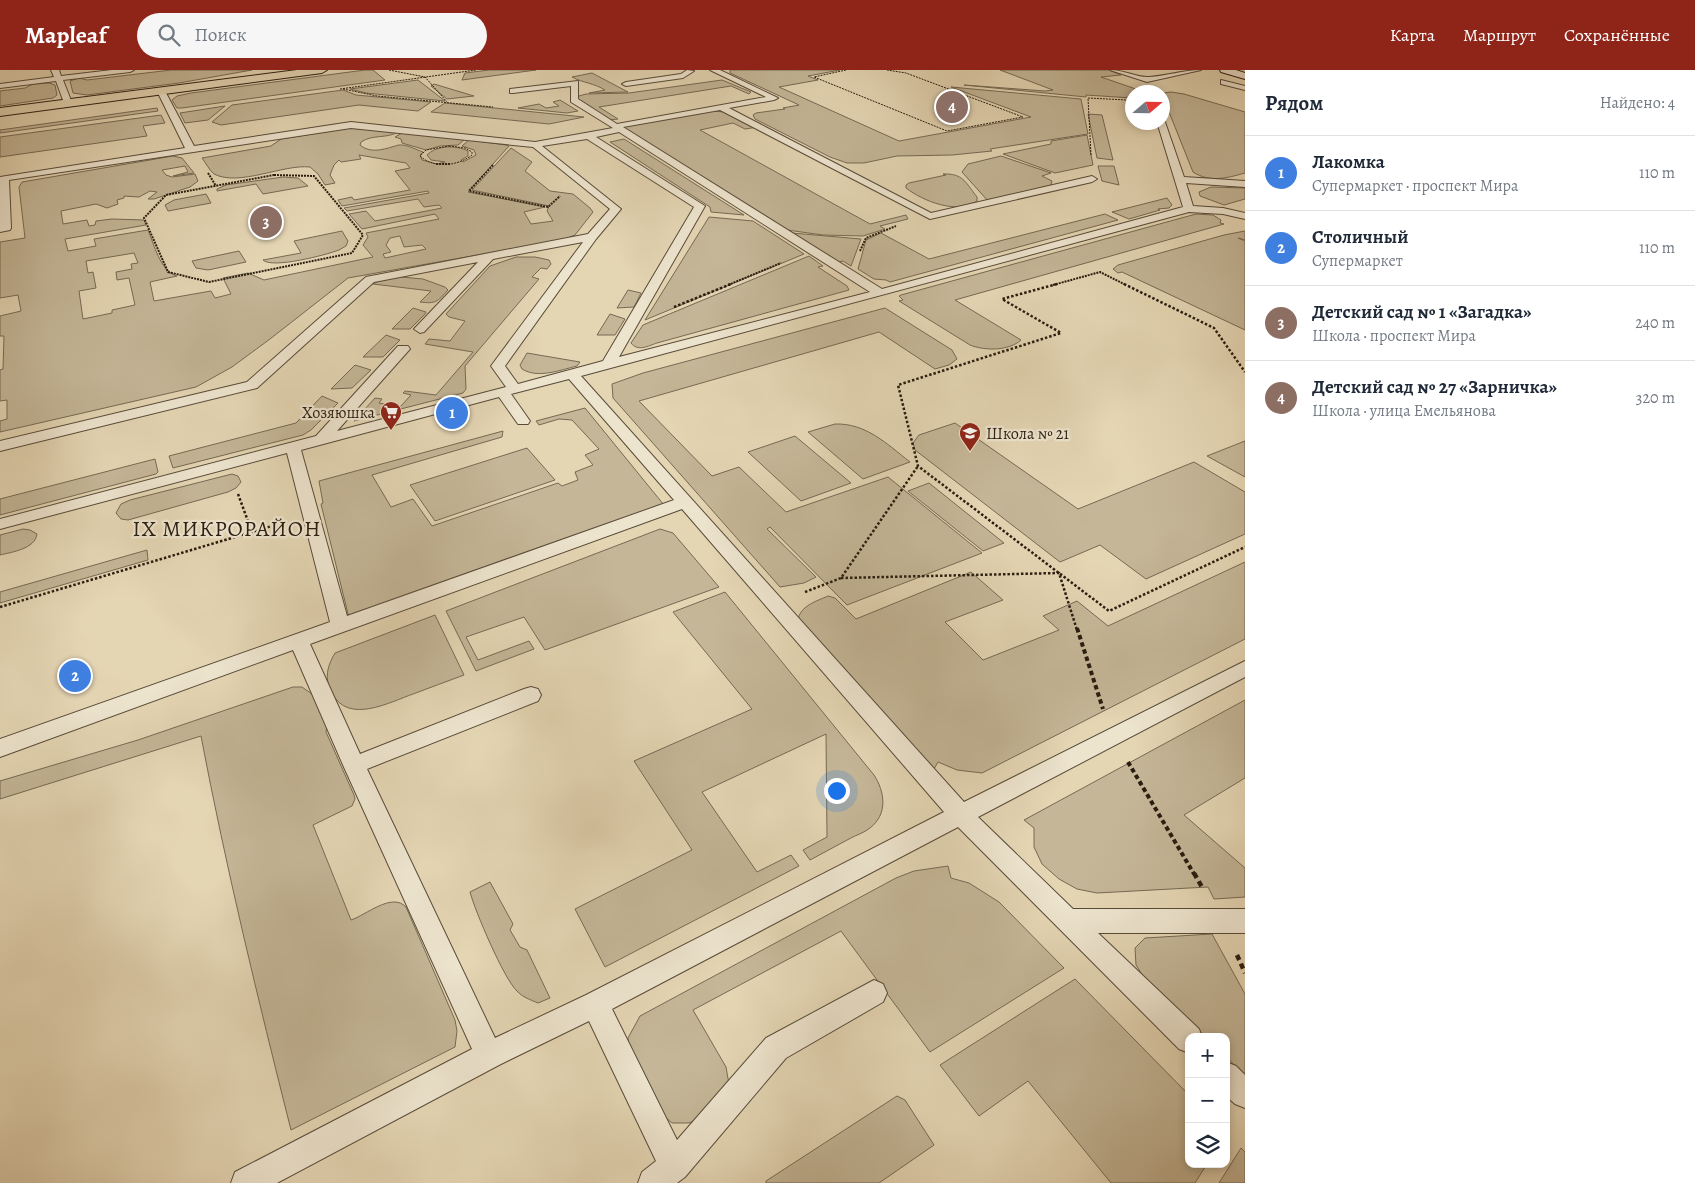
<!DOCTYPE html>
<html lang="ru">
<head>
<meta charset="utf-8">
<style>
  :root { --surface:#fff; --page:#f6f6f7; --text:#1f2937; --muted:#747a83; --line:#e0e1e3; --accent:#8f2418 }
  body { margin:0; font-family:Alegreya,serif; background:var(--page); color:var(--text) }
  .controls { position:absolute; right:15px; bottom:15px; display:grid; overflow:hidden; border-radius:10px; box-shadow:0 2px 8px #0003 }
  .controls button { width:45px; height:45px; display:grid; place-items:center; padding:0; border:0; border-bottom:1px solid var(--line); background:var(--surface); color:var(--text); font:25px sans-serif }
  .compass { position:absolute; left:1125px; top:15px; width:45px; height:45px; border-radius:50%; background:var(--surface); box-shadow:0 2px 8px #0003; rotate:70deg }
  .you { position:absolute; left:836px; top:720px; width:18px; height:18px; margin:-12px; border:4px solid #fff; border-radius:50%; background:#1a73e8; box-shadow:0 0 0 8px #1a73e833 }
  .badge { display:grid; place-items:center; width:32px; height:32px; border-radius:50%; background:var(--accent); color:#fff; font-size:16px; font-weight:700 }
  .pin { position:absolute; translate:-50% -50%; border:2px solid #fff; box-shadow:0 1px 5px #0006 }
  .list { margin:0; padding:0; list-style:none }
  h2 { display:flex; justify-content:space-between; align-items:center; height:65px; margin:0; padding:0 20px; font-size:21px }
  h2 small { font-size:16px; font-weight:400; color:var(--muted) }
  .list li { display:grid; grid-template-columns:32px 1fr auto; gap:15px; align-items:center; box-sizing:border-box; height:75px; padding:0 20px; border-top:1px solid var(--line) }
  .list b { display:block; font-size:19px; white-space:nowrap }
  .list p { margin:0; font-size:16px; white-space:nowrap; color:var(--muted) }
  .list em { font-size:16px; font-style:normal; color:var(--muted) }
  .icon { flex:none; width:28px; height:28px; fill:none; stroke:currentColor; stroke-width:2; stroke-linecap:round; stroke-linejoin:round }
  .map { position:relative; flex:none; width:1245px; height:1113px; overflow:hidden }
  header { display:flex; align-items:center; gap:30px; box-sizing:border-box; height:70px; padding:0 25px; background:var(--accent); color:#fff }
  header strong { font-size:24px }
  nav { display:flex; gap:28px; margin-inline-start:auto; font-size:18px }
  .search { width:350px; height:45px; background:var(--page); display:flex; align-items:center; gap:12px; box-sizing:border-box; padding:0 18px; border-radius:28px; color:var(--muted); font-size:19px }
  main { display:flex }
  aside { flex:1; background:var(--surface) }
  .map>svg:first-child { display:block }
  .green { fill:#c4b697; stroke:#766a54; fill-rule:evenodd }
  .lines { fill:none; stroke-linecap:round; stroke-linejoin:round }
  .lane-casing { stroke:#584b39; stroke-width:2 }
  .secondary-casing { stroke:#291d10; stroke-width:2 }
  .primary-casing { stroke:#291d10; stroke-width:2 }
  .path-far4 { stroke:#291d10; stroke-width:1; stroke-dasharray:2 1; stroke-linecap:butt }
  .path-far3 { stroke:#291d10; stroke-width:2; stroke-dasharray:2 1; stroke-linecap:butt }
  .path-far2 { stroke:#291d10; stroke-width:2.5; stroke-dasharray:2.5 2; stroke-linecap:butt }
  .path-far1 { stroke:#291d10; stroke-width:4; stroke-dasharray:4.5 3; stroke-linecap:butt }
  .path { stroke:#291d10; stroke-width:4.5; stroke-dasharray:5.5 4; stroke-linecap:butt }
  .lane { fill:#ede4ce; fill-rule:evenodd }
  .secondary { fill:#ede4ce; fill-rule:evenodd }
  .primary { fill:#e4d5b3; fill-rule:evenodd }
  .labels { text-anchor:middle; stroke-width:4.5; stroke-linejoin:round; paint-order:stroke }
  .far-poi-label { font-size:16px; fill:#291d10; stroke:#ede4ce; text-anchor:end }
  .quarter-label { font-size:22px; letter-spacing:1px; fill:#291d10; stroke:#ede4ce }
</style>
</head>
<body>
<header>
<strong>Mapleaf</strong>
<div class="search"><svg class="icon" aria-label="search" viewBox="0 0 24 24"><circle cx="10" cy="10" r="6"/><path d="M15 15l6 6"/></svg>Поиск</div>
<nav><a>Карта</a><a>Маршрут</a><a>Сохранённые</a></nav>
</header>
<main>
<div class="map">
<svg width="1245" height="1113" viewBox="0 0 1245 1113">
  <rect width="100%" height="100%" fill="#e4d5b3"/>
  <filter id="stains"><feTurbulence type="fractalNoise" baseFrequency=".004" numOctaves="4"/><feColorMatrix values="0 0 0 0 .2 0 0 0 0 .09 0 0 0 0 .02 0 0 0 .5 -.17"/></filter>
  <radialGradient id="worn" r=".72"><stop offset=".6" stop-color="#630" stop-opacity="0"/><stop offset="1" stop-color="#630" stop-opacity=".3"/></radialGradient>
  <g class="green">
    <path d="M171 0H252L179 13 87 25 73 23 70 11 79 8 87 10Z"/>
    <path d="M365 0H373L385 10 182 38H177L172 30 177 26 191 23Z"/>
    <path d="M489 0H536L462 10 465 3Z"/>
    <path d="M730 0H840L808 6 818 10 779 17 899 71 1031 47 951 17 1081 29 1088 64 990 79 992 81 952 85 897 86 864 93H847L830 87 755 49 753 45 756 43 785 39 783 38 799 35 730 3Z"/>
    <path d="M1000 0H1109L1121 5 1101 7 1133 18 1140 22H1132V28L1086 25V27L964 15 1045 21 1053 20Z"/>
    <path d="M592 3 628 22 589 23 605 20C594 13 583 13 572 7Z"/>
    <path d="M418 10 445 31 366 23 350 19Z"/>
    <path d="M722 10 751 22 749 24 731 16 599 37 618 49 609 50 578 29 579 26 586 24 629 23Z"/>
    <path d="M49 13 55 15 57 25 53 28 0 36V21L25 18 33 14Z"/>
    <path d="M434 14 474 26 447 29 431 16Z"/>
    <path d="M343 20 356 25 431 32 418 41 359 35 221 55 212 52 232 35Z"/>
    <path d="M1171 22 1184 24 1245 42V103C1227 108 1210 113 1193 102L1163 27V23Z"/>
    <path d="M560 30 578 41 567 43 518 38 539 34 546 38 559 36 553 32Z"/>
    <path d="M445 33 584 47 549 54 431 42Z"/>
    <path d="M225 36 208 50 185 53 180 43Z"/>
    <path d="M157 38 158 41 0 63V60Z"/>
    <path d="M712 41 725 42 758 57 745 59 733 53 700 60 870 154 906 145 908 149 880 156 885 159 863 166 823 165 787 160 622 57Z"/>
    <path d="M1088 44 1102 45 1113 90 1097 88Z"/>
    <path d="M161 45 165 53 143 56 147 66 0 87V67Z"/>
    <path d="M349 58 398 62C386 69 373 64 361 72L360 75C372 85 387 78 399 75 406 74 417 80 423 82L420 85 422 90 437 94 445 92 431 90 427 85C437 75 456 75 468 81V86L461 90 463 92 476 85 474 80 462 76 469 70 506 75 509 76 468 122 545 137 524 142 531 154 553 151 547 141 549 136 472 120 511 78 532 92 525 101 550 121 573 124 590 138 593 142 575 165 562 170 348 208 270 269 232 297 196 317 0 362V351L7 349V330L0 331V300L3 299 4 266H0V246L21 241 18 225 0 228V172L25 168 19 117 22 112 173 86 182 88 194 103 173 106 188 102 185 96 162 100 166 105 172 107 195 104 198 111 190 117 154 129H148L157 122 150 121 139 127 124 126V128L117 130 118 134 107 138 96 134 61 141 63 154 87 150 89 156 95 155 96 151 112 149 144 150 146 155 65 169 68 181 96 176 94 169 148 160C154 174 160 201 177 206L150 212 154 231 211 221 215 228 231 224 223 208 248 203 264 210 373 187 363 175 368 167 366 163 439 149 435 144 362 159 349 144 366 141 375 151 442 138 439 135 424 137 418 129 347 141 344 138 429 123 428 121 342 136 338 130 352 127 354 130 410 120 395 101 410 98 406 93 359 85 361 89 341 92 339 90 334 95 330 105 335 113 325 115 318 104 310 97C283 94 239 117 214 104 209 100 206 93 202 88L271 76 281 69ZM400 166 404 177 422 175 426 179 385 188 383 184 391 182 386 175 390 168ZM134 183 138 193 131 194 132 199 116 202 117 210 129 208 135 235 112 240V243L83 249 79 221 96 218 93 202 88 203 86 191Z"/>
    <path d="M402 63 465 69 458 75 440 76 426 80 402 73 401 69 395 67Z"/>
    <path d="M1087 65 1093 95 1055 103 1003 84 1051 74V71Z"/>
    <path d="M624 69 744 145 711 142 710 137 610 72Z"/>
    <path d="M1001 86 1051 103 1042 106 1052 111 1051 115 988 131 962 102 968 94Z"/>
    <path d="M1098 96H1114L1119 115 1102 111Z"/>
    <path d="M943 104C963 103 966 113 977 127V131C957 145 923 131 906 118V115L909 113 946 105Z"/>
    <path d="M283 107 298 108 308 116 263 124 256 114 217 121V119L226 115Z"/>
    <path d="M1211 117 1245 118V129L1224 135 1200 126 1199 122Z"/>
    <path d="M206 124 211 133 168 141 165 135 174 130Z"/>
    <path d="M1167 128 1172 135 1169 138 1158 139 1160 140 1129 149 1112 142Z"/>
    <path d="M1105 144 1118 150 890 212 886 210 874 209 858 199 866 170 881 163 929 189Z"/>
    <path d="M1196 144 1213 145 1221 150 1220 153 1224 154 955 230 1021 270C1009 281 985 281 970 275L899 231 903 230 899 226 901 225Z"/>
    <path d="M709 147 753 151 804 184 645 250Z"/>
    <path d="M342 161 348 171 346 176 339 180C326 185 272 199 263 190L301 183 294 171Z"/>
    <path d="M1245 161V170L1238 168 1245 171V260L1122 202 1118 203 1113 199 1118 195 1224 165Z"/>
    <path d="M792 163 861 169 851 196 843 191 839 192Z"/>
    <path d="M239 181 246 192 208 200 196 198 192 191Z"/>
    <path d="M809 186 823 196 818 197 847 216 849 220 657 273C648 276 638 282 631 273L643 255Z"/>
    <path d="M516 187H535L549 190 551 194 547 199 541 198 532 207 539 209 465 296 466 319 463 323 354 351 375 328 382 329 379 333 400 337 411 325 403 323 405 321 436 325 473 282 425 274 429 269 450 271 465 251 449 247 446 244 490 196Z"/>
    <path d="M401 207 423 209 445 217 448 220C437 232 436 234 420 232L431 221 373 214 379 211Z"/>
    <path d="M628 220 641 223 634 237 617 238Z"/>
    <path d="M413 238 426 242 425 244 410 259H392Z"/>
    <path d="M885 238 952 280 957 289 949 295 935 299 879 262 639 331 712 406 739 397 786 442 888 407 982 483 847 535 770 457 767 459 816 507 804 513 780 517 613 328 612 314 643 303Z"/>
    <path d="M610 244 625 249 615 265H597Z"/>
    <path d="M386 265 400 270 383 287H363Z"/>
    <path d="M527 283 580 292 577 296C560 300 538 309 522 299L520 295Z"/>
    <path d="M355 295 371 300 352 318 331 319Z"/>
    <path d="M322 326 338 333 311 360 303 365 173 398 169 386 296 353Z"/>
    <path d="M585 338 664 435 354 548 348 544 321 434 323 433 319 411 503 361 502 367 372 405 391 437 413 429 432 456 558 413 562 416 578 410 575 402 593 395 585 385 599 379 572 350 559 349 539 355 536 351Z"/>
    <path d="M955 353 1078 439 1194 392 1245 422V464L1146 509 1100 475 1060 492 915 380 913 373 919 365Z"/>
    <path d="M835 354C866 353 887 374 910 392L863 409 808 362Z"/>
    <path d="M795 366 851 413 801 431 748 382Z"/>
    <path d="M1245 371V407L1207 386Z"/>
    <path d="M527 378 555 410 435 451 410 415Z"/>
    <path d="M155 389 158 402 156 404 0 445V429Z"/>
    <path d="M232 404 238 406 241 412 236 418 228 422 128 450 121 449 116 443 121 434 130 430Z"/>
    <path d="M929 413 1004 473 983 481 908 421Z"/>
    <path d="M23 459 30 460 37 464C35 479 12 482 0 485V465Z"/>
    <path d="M660 459 673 463 719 517 545 580 524 547 466 567 478 590 529 571 534 579 476 601 446 541Z"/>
    <path d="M147 480 148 490 0 533V522Z"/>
    <path d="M1245 492V569L982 703 957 700 938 692 934 699 798 551C799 536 817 531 828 526L835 528 856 549 971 502 1003 530 945 552 983 590 1059 560 1043 546 1077 531 1108 556Z"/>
    <path d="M725 522 874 705C885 722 888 744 870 758 864 763 856 765 849 769 836 776 823 783 810 790L803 780 827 767 826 664 702 722 757 802 791 785 799 796 605 897 575 839 692 780 634 691 752 639 673 542Z"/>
    <path d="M435 545 464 605C447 611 430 618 413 624 390 632 348 655 332 623 324 608 327 597 335 583Z"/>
    <path d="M293 617H302L312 624 327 655 326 662 354 725 355 729 352 736 313 755 351 850C366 845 392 822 406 837L455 950 457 961 455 977 291 1060C258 929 226 798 201 666L0 729V711L138 670Z"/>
    <path d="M1245 630V708L1184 745 1245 798V827L1214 829 1208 817 1097 823 1077 819 1059 809 1042 794 1034 777V758L1024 750Z"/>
    <path d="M948 796 951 808 969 813 999 832 1064 898 930 982 841 861 693 940 726 997 729 1014 697 1049 689 1053H672L656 1039 630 986 628 968 640 946 896 808 914 801Z"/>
    <path d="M490 812 513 854 510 860 520 877 527 880 550 928 538 933C531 930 522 927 517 921 504 909 475 841 470 822Z"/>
    <path d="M1212 864 1245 924V1005L1226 987V967H1206L1143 906 1136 895 1135 878 1145 868Z"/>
    <path d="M1075 909 1189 1025V1094H1207L1195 1113H1111L1028 1011 979 1046 940 995Z"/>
    <path d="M897 1026 905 1030 934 1075 879 1113H766V1111Z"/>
    <path d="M1241 1078 1245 1082V1113H1219Z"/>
  </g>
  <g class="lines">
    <g class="lane-casing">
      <g id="lane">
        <path d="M51 0H59L61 6 112 0H134L130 2 63 10 72 33 68 35 64 33 56 11 0 18V14L54 7Z"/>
        <path d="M687 0 694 1 683 8 626 16 622 14 626 12 681 4Z"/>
        <path d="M710 0H720L778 28 774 30 729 38 931 143 1092 106 1097 109 1092 112 930 149 720 40 623 57 882 219 1183 137 1157 52H1162V50L1165 52 1184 107 1245 111V117L1186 113 1193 136 1223 138 1245 143V149L1223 144 1189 142 581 306 964 732 1245 591V607L978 747 1073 839H1245V863H1098L1199 959 1202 967H1189V983L1179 979 958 757 612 939 677 1070 766 968 874 910 883 914 887 923 883 932 786 988 685 1107 677 1113H638L642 1102 656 1091 589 951 499 995 277 1113H231L235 1102 472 979 343 695 293 580 0 687V669L330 552 287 383 0 459V449L316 366 398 276H408L410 279 337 361 506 317 491 296 583 172 493 189 424 262 420 263 414 259 478 192 374 212 257 318 0 381V371L247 312 366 207 588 164 610 139 533 77 351 58 9 110 11 158 10 160 0 162V107L185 78 157 21 161 19 165 21 194 76 351 52 535 72 613 58 571 32V16L513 23H510V19L578 11V29L617 54 766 27ZM619 62 870 222 619 287 705 136 596 67ZM587 69 694 137 603 291 518 314 505 296 596 169 621 139 542 76ZM569 309 674 430 347 546 301 380 499 327 518 354H528L530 351 511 324ZM682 439 944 742 586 925 495 968 367 699 538 631 541 625 538 619 531 617 524 619 360 684 310 574Z"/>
        <path d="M1110 0C1124 0 1138 8 1149 7 1167 6 1183 0 1201 0L1147 12Z"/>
        <path d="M1221 10 1245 16V20L1221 14Z"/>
        <path d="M1226 992 1236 996 1245 1005V1038L1235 1034 1226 1026Z"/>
      </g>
    </g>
    <g class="secondary-casing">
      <path id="secondary" d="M1220 0H1236L1245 3V9L1221 2Z"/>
    </g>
    <g class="primary-casing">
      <path id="primary" d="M297 0H327L322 3 0 46V38Z"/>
    </g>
    <g class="path-far4">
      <path d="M389 0 425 7 447 32"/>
      <path d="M846 0 814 7 947 61 1023 47 906 3 887 0"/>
      <path d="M340 19 476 0"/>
      <path d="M343 19 377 26 493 37"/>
      <path d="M449 76 465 78 472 82V85C458 96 434 99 420 86L426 80Z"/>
      <path d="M1091 85 1088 28 1127 30"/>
    </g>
    <g class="path-far3">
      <path d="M436 94H451"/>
      <path d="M493 95 469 121 548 137 560 126"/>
      <path d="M208 103 216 116"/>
      <path d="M274 105 314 106 363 165 352 183 209 212 168 202 144 148 166 125Z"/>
      <path d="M860 181 866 168 896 156"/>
      <path d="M728 215 781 193"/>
      <path d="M1053 215 1100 202 1126 215"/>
    </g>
    <g class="path-far2">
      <path d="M1057 214 1002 229 1061 263 898 315 918 396 1109 541 1245 477"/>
      <path d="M1124 214 1214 258 1245 302"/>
      <path d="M674 237 731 214"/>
      <path d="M238 424 252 462"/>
      <path d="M841 508 1059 503 1077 560"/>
      <path d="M805 522 841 508 918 396"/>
      <path d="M0 537 272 456"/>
    </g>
    <g class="path-far1">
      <path d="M1077 558 1103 639"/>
      <path d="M1128 692 1194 804"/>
    </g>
    <g class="path">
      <path d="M1194 803 1202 817"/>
      <path d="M1237 885 1245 903"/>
    </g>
    <use href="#lane" class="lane"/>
    <use href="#secondary" class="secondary"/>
    <use href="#primary" class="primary"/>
  </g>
  <defs>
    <g id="supermarket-pin" transform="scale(1.125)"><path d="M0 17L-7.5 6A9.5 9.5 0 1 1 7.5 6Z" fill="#8f2418" stroke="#ede4ce"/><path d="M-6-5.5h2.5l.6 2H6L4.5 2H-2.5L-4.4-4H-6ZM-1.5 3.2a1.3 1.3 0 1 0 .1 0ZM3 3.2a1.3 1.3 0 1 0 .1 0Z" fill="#fff"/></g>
    <g id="school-pin" transform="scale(1.125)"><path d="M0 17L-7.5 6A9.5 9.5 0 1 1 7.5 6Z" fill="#8f2418" stroke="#ede4ce"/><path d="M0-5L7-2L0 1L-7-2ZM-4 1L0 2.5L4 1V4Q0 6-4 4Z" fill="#fff"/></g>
  </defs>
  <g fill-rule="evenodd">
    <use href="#supermarket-pin" x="391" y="342"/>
    <use href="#school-pin" x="970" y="363"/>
  </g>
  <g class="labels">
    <g class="far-poi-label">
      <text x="375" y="348">Хозяюшка</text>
      <text x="986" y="369" text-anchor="start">Школа № 21</text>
    </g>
    <g class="quarter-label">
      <text x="227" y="466">IX МИКРОРАЙОН</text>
    </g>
  </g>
  <rect width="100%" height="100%" filter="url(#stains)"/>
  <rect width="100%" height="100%" fill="url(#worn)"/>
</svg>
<div class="controls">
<button>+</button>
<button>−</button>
<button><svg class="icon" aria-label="layers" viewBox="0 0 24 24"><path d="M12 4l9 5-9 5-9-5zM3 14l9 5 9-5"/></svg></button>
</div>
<svg class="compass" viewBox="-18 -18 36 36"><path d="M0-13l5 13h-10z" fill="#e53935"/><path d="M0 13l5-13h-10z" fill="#747a83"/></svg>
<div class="you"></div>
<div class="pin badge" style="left:452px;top:343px;background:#3f7fe0">1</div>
<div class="pin badge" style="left:75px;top:606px;background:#3f7fe0">2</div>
<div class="pin badge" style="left:266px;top:152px;background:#8d6e63">3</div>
<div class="pin badge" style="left:952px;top:37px;background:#8d6e63">4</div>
</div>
<aside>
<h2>Рядом<small>Найдено: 4</small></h2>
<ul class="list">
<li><span class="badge" style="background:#3f7fe0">1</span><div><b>Лакомка</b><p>Супермаркет · проспект Мира</p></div><em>110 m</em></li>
<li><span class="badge" style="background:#3f7fe0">2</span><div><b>Столичный</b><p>Супермаркет</p></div><em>110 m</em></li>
<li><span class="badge" style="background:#8d6e63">3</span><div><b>Детский сад № 1 «Загадка»</b><p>Школа · проспект Мира</p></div><em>240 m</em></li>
<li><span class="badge" style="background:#8d6e63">4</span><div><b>Детский сад № 27 «Зарничка»</b><p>Школа · улица Емельянова</p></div><em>320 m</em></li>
</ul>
</aside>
</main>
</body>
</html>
